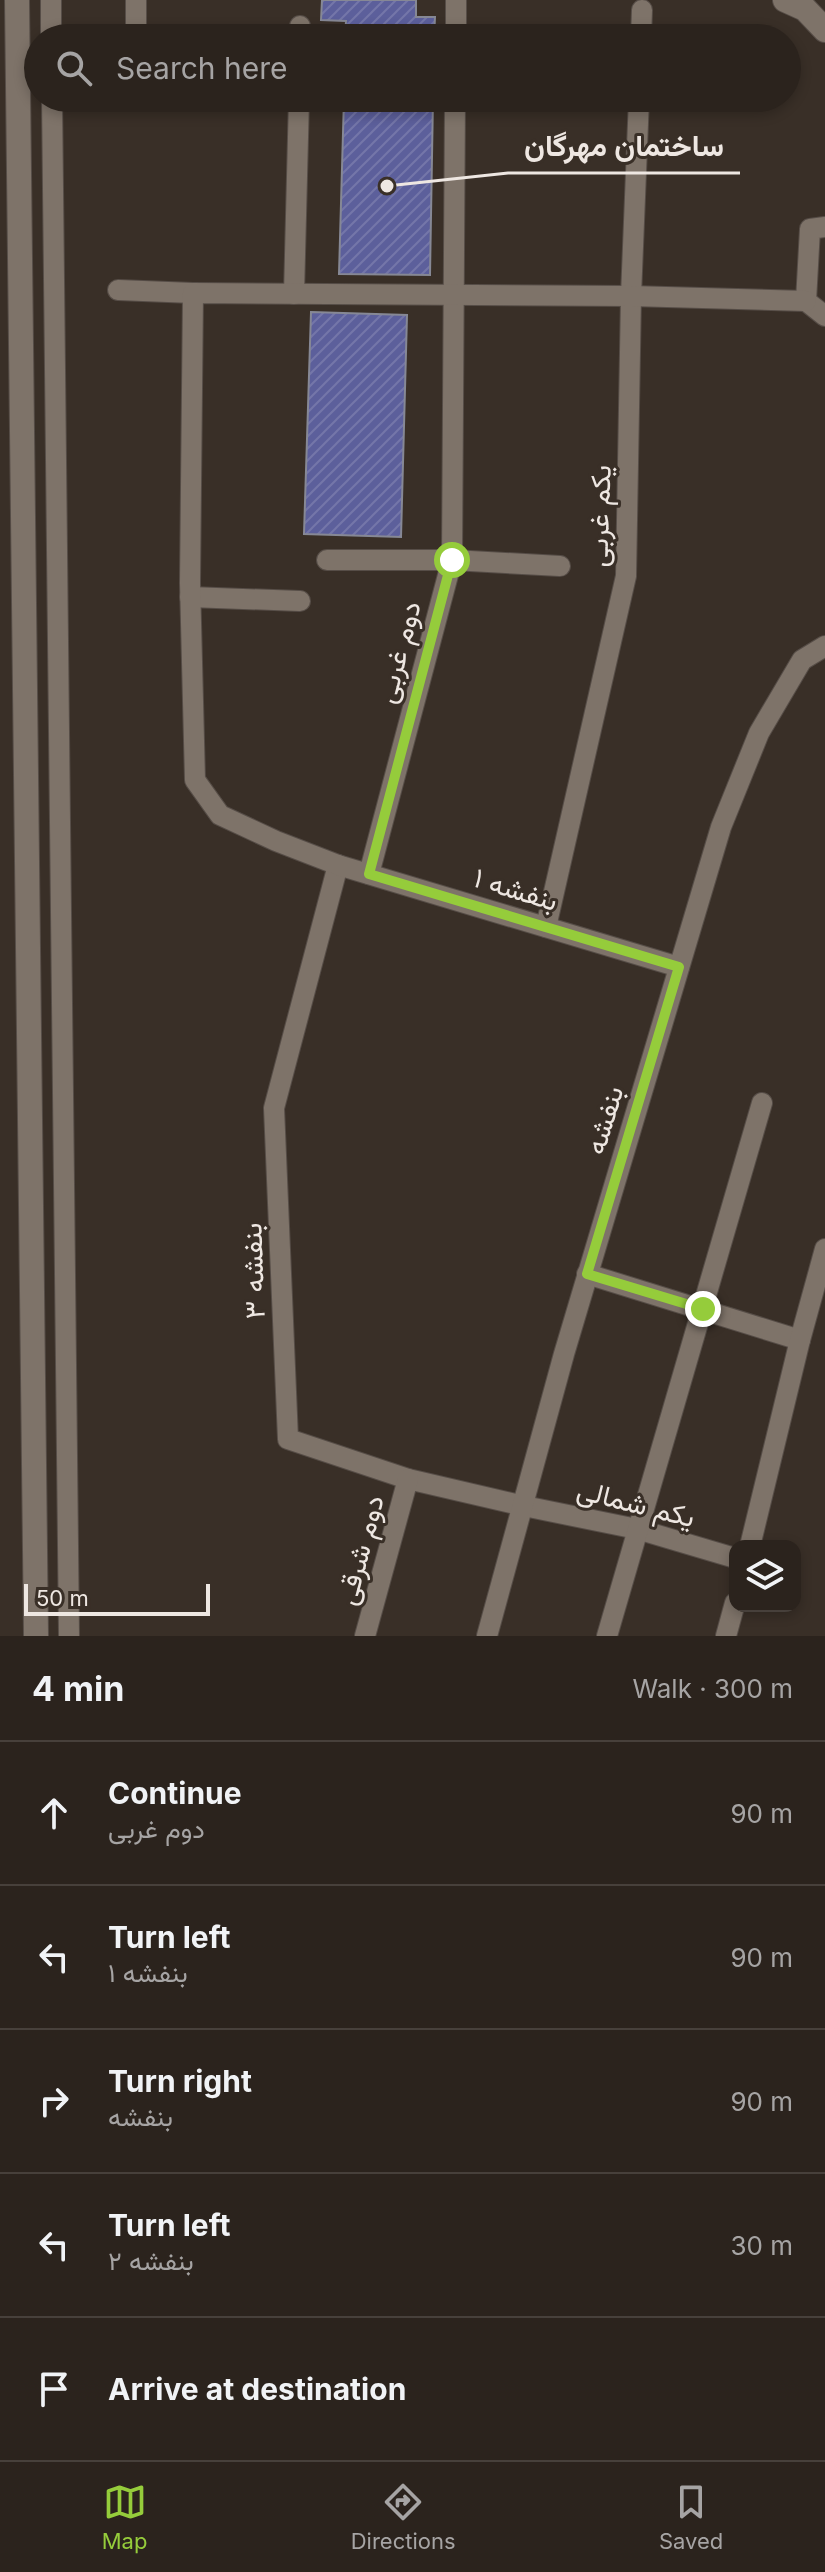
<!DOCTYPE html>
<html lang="en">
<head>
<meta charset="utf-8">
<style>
  :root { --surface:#2b231d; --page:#372f2a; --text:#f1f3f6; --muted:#a6a4a4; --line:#47403b; --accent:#95cc3b }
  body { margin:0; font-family:Inter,Vazirmatn,sans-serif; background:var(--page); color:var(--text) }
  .controls { position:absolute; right:24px; bottom:24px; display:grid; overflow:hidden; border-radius:16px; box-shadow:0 4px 12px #0003 }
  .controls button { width:72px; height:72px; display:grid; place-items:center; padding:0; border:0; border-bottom:2px solid var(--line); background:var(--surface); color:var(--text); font:40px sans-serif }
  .scale { position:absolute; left:24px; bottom:20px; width:186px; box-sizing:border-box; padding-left:8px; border:4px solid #eee7e2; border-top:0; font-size:22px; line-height:28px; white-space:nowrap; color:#eee7e2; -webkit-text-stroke:6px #392f27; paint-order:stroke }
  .stop { position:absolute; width:24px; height:24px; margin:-18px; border:6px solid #95cc3b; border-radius:50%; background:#fff }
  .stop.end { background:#95cc3b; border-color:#fff; box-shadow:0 2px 8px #0008 }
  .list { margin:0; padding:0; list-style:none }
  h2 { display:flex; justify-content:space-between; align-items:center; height:104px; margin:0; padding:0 32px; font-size:34px }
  h2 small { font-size:26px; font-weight:400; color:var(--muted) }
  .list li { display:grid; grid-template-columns:52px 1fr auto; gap:24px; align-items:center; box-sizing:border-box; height:144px; padding:0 32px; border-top:2px solid var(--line) }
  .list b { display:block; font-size:30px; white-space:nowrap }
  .list p { margin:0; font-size:26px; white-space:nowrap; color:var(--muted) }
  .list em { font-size:26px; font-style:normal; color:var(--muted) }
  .icon { flex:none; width:44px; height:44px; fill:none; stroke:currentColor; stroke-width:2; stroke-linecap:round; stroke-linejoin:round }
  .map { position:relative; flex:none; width:825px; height:1636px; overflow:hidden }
  .search { position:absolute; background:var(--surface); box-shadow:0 4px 12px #0003; left:24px; right:24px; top:24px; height:88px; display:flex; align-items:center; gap:20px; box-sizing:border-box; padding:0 28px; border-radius:44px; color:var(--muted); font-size:30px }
  .sheet { height:824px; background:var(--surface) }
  nav { display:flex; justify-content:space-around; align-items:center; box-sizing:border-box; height:112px; border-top:2px solid var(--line); background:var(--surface); font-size:22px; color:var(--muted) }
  nav a { display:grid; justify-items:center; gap:4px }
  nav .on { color:var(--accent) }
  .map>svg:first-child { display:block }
  .building { fill:url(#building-hatch); stroke:#868895; stroke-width:2 }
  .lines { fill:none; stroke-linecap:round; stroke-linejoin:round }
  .street-casing { stroke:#564d47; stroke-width:22 }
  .secondary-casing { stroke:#564d47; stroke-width:26 }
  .street { stroke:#7e7369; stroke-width:20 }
  .secondary { stroke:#7e7369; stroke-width:24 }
  .route { stroke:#95cc3b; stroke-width:10 }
  .labels { text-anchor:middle; stroke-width:6; stroke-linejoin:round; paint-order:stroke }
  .street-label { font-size:28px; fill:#eee7e2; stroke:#392f27 }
  .leader { fill:none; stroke:#eee7e2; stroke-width:3 }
  .callout-dot { fill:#eee7e2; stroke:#392f27; stroke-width:3 }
  .callout-label { font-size:30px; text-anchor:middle; font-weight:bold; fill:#eee7e2; stroke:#392f27; stroke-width:6; stroke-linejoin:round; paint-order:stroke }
</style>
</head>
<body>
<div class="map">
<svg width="825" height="1636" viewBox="0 0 825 1636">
  <defs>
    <pattern id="building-hatch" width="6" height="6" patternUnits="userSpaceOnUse" patternTransform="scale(2)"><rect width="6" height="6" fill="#5c5f9b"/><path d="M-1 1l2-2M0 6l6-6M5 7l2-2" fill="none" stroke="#7476a9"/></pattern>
  </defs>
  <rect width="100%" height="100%" fill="#392f27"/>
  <g class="building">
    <path d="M322 0H416V17H435L434 38H345L346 21 321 20Z"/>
    <path d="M344 98H433L430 275 339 274Z"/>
    <path d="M311 312 407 315 401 537 304 534Z"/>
  </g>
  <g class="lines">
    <g class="street-casing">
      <g id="street">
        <path d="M51 0V38"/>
        <path d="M136 38V0"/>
        <path d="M300 38V26"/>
        <path d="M456 38V0"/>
        <path d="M641 38 642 10"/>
        <path d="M52 98 69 1636"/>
        <path d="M825 227 810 229 806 301 825 316"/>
        <path d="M118 290 193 293"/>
        <path d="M294 294 299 98"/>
        <path d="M327 560H452L560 566"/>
        <path d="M190 597 300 601"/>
        <path d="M338 865 274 1108 288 1439 408 1479 524 1506 637 1529 735 1558"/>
        <path d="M369 874 452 560 455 98"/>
        <path d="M546 927 626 576 631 296 639 98"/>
        <path d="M679 967 338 865 276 841 220 815 195 780 190 583 193 293 631 296 806 301"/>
        <path d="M587 1274 800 1340"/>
        <path d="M750 1546 800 1340 825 1249"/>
        <path d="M365 1636 408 1479"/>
        <path d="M487 1636 564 1354 721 827 759 733 802 660 825 646"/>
        <path d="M607 1636 762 1103"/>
        <path d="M726 1636 735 1603"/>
      </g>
    </g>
    <g class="secondary-casing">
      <g id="secondary">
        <path d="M17 0 36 1636"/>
        <path d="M785 0 805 9 825 30"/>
      </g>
    </g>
    <use href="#street" class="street"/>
    <use href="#secondary" class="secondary"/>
  </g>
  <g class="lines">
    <path class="route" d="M452 560 369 874 679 967 587 1274 703 1309"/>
  </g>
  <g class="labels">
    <g class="street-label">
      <text transform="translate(599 516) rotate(-88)" y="10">یکم غربی</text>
      <text transform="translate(398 652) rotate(-75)" y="10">دوم غربی</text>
      <text transform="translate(516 889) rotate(17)" y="10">بنفشه ۱</text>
      <text transform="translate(604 1120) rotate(-73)" y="10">بنفشه</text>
      <text transform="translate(253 1271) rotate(-92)" y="10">بنفشه ۳</text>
      <text transform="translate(636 1503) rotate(14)" y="10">یکم شمالی</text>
      <text transform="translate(360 1550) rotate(-75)" y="10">دوم شرقی</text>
    </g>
  </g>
  <path class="leader" d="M387 186L508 173H740"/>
  <circle class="callout-dot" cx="387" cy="186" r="8"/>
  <g class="callout-label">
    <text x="624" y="156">ساختمان مهرگان</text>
  </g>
</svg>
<div class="controls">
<button><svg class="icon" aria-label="layers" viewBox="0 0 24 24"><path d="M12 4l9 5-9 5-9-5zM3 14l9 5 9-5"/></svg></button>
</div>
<div class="scale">50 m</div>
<div class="stop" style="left:452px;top:560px"></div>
<div class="stop end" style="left:703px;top:1309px"></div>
<div class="search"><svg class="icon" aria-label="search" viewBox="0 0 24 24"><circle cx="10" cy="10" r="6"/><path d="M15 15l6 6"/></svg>Search here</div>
</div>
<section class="sheet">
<h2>4 min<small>Walk · 300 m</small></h2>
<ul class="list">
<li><svg class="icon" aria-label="ahead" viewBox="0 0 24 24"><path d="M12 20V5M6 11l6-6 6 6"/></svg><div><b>Continue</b><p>دوم غربی</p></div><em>90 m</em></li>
<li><svg class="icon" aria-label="left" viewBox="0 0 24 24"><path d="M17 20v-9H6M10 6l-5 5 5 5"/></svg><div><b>Turn left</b><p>بنفشه ۱</p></div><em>90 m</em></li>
<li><svg class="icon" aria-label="right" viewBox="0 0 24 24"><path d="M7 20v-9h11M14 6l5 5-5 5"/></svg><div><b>Turn right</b><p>بنفشه</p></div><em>90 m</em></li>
<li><svg class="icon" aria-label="left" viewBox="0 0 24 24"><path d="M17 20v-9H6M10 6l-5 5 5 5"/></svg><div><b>Turn left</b><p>بنفشه ۲</p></div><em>30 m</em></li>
<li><svg class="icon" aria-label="arrive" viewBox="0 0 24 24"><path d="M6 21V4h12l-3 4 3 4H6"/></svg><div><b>Arrive at destination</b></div></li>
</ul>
</section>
<nav>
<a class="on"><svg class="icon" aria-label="map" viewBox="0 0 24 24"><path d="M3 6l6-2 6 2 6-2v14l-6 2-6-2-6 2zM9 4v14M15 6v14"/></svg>Map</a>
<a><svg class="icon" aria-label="directions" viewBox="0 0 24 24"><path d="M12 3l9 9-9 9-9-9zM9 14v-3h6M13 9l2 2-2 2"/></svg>Directions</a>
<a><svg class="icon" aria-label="saved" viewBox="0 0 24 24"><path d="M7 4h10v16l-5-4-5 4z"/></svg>Saved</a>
</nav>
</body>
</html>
